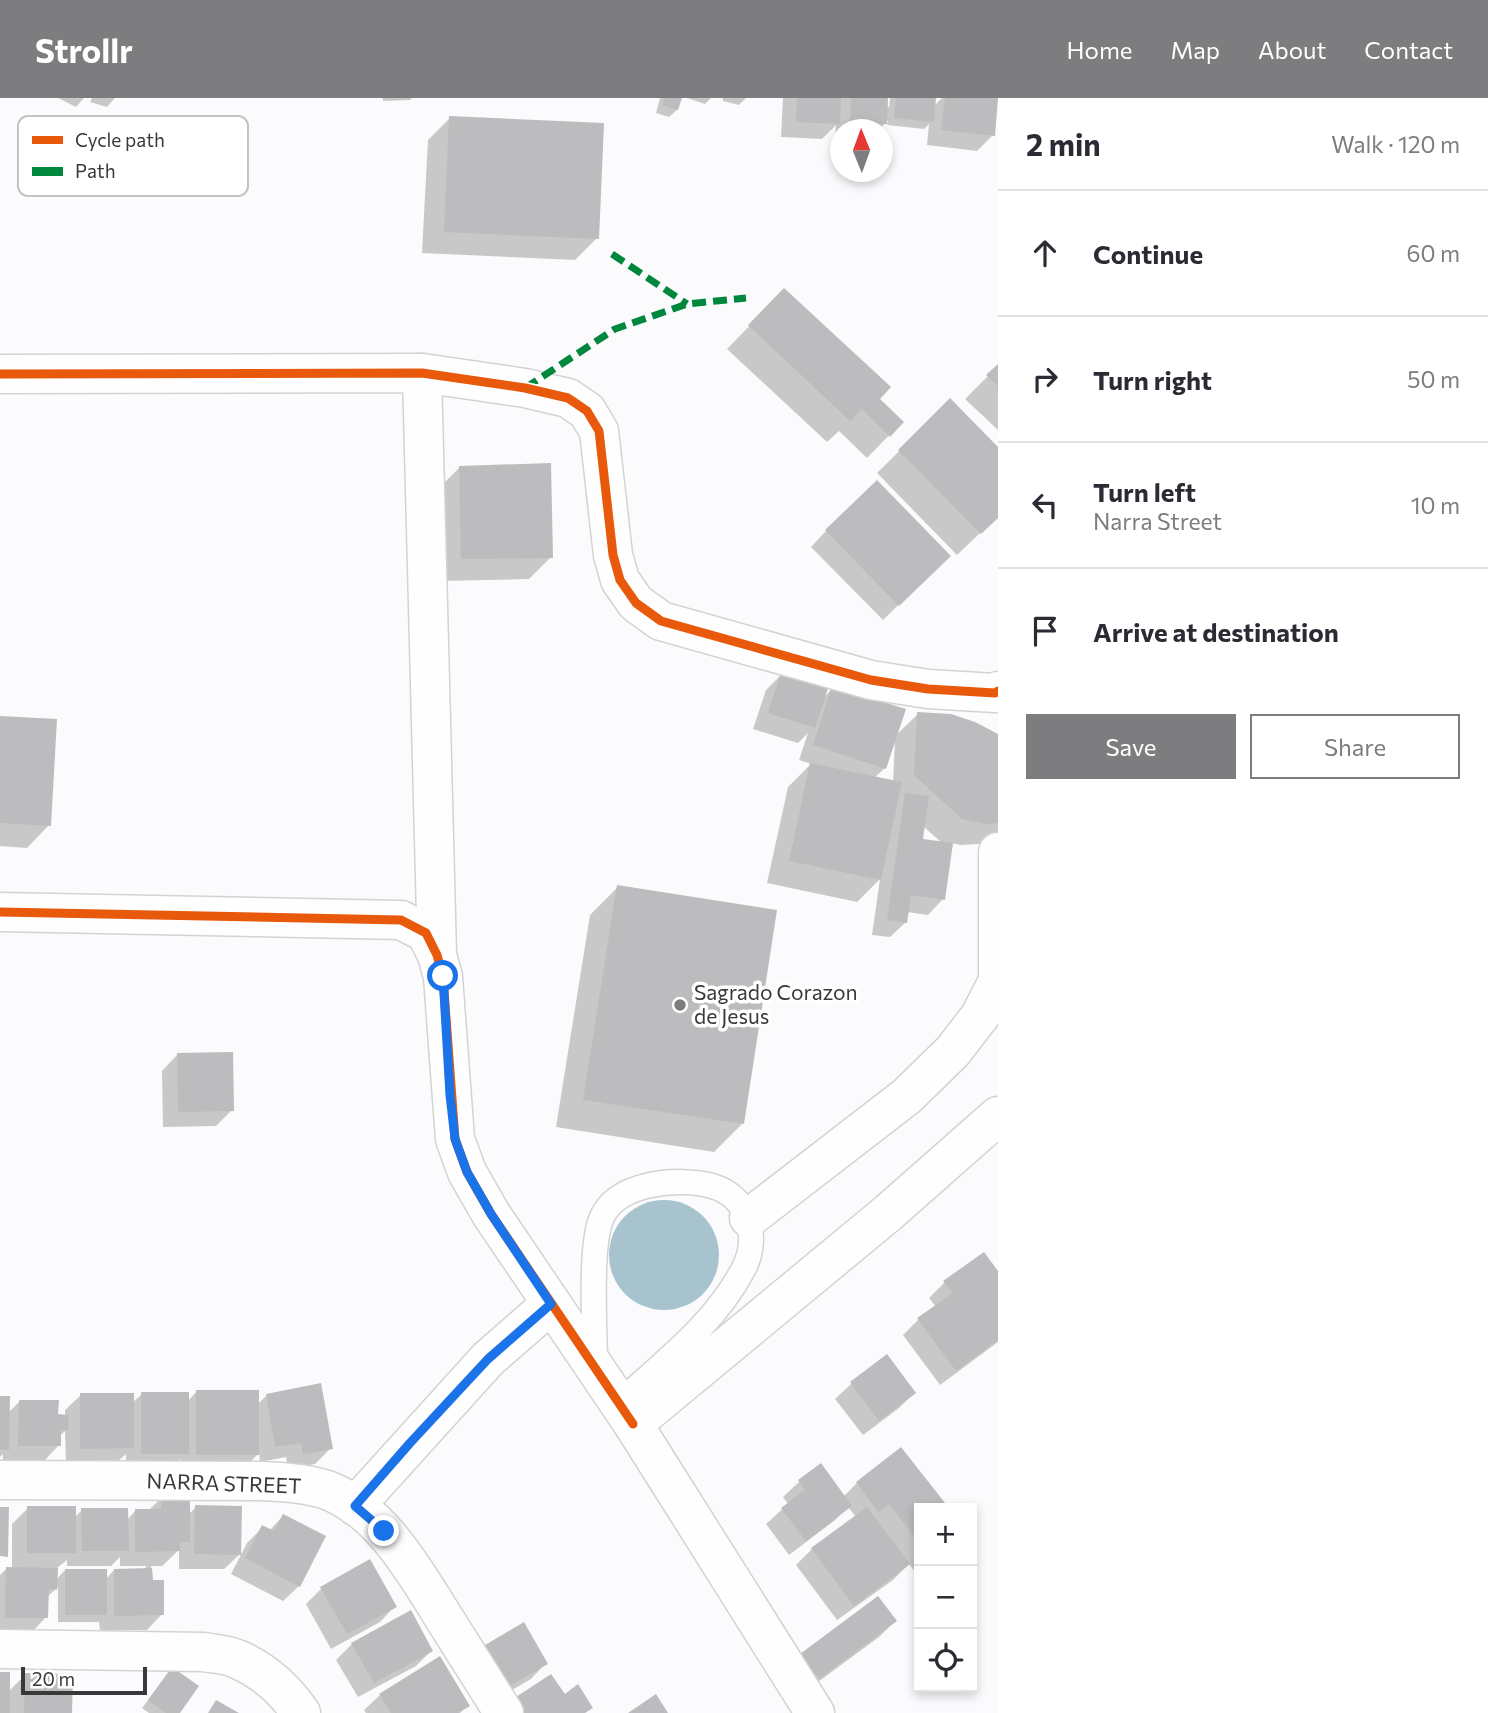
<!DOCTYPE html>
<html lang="en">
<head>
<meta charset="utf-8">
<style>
  :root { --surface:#fff; --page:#f7f7f7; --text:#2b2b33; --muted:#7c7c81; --line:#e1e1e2; --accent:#7d7c7e }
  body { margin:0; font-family:Commissioner,sans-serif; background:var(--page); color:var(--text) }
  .controls { position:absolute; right:21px; bottom:21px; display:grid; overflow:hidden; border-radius:0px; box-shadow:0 4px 10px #0003 }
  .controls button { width:63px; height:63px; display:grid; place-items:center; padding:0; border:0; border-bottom:2px solid var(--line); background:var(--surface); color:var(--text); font:35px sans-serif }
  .compass { position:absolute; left:830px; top:21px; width:63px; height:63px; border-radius:50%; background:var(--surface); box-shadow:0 4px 10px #0003; rotate:359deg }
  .scale { position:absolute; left:21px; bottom:18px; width:126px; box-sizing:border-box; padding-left:7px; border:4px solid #39383a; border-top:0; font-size:19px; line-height:24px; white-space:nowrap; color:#39383a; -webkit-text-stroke:5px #fff; paint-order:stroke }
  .stop { position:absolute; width:21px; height:21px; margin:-16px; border:5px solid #1a73e8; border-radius:50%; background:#fff }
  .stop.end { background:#1a73e8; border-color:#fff; box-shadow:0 2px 7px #0008 }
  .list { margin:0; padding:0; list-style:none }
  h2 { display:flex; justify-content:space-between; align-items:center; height:91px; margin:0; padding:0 28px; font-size:30px }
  h2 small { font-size:23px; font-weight:400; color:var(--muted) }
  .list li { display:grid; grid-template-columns:46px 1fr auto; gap:21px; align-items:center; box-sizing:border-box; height:126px; padding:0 28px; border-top:2px solid var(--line) }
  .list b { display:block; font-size:26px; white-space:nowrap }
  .list p { margin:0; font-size:23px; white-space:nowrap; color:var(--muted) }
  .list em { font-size:23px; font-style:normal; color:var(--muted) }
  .actions { display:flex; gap:14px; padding:21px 28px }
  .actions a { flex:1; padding:16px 0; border:2px solid var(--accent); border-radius:0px; text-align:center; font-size:24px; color:var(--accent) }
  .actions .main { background:var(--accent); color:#fff }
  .icon { flex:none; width:38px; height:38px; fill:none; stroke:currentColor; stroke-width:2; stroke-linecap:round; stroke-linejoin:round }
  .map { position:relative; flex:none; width:998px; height:1615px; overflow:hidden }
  header { display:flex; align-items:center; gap:42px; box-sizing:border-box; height:98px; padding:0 35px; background:var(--accent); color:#fff }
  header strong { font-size:33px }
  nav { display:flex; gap:38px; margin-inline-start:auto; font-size:24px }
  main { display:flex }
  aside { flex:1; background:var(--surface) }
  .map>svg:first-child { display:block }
  .water { fill:#a7c3cd }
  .shadow { fill:#0003; fill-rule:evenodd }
  .building { fill:#bcbbbd }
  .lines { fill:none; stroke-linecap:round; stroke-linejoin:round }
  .lane-casing { stroke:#d3d3d4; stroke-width:27 }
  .street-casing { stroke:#d3d3d4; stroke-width:41 }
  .lane { stroke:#fefeff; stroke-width:24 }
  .street { stroke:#fefeff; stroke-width:38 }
  .quiet { stroke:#00873e; stroke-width:7; stroke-dasharray:14 7; stroke-linecap:butt }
  .cycleway-casing { stroke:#fff; stroke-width:13 }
  .cycleway { stroke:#e8590c; stroke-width:9 }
  .route { stroke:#1a73e8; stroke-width:9 }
  .poi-dot { fill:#7d7c7e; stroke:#fff; stroke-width:2.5 }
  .labels { text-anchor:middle; stroke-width:7; stroke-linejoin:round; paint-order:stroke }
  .poi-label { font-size:21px; fill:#39383a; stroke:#fff; text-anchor:start }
  .street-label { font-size:21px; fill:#39383a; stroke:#fff }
  .key { fill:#fff; stroke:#c4c3c4; stroke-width:2 }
  .key-label { font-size:19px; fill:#39383a }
</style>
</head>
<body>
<header>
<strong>Strollr</strong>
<nav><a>Home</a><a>Map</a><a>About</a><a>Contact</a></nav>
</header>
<main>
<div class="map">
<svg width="998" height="1615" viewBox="0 0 998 1615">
  <rect width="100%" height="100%" fill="#fbfafc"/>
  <circle class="water" cx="664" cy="1157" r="55"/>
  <g class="shadow">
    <path d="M58 0H84L76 9Z"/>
    <path d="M92 0H115L107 9 90 4Z"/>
    <path d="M383 0H412L410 2 383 3Z"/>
    <path d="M660 0H680L677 12 669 19 656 15Z"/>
    <path d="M687 0H711L705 6Z"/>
    <path d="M723 0H746L739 7 723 3Z"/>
    <path d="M783 0H887L886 9H889L890 0H935L934 8 942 0H983L993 37 977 53 927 47 929 26 924 31 887 27 888 22 879 32H841V40H835L836 27 822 41 781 39Z"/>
    <path d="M450 20 597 140 575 162 422 155 428 42Z"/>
    <path d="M762 215 877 301 902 324 867 360 839 333 827 344 727 251Z"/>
    <path d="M998 268V332L965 301Z"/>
    <path d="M950 303 998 351V418L957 457 877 375Z"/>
    <path d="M460 369 551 459 529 481 439 483 437 392Z"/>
    <path d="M826 433 948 458 883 522 811 449Z"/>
    <path d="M781 577 823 600 833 590 895 638 918 616 998 638V795L997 745 961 747 951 745 943 801 928 817 907 814 906 824 890 839 872 837 880 781 857 804 767 785 788 689 811 666 799 662 808 635 798 645 753 631 766 592ZM895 642 893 684 874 680 885 670ZM923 728 942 745 921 742Z"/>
    <path d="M0 620 49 727 27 750 0 748Z"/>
    <path d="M618 789 742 1026 714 1054 556 1029 590 817Z"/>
    <path d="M177 957 232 1012 216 1028 163 1029 162 973Z"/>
    <path d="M998 1176V1244L940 1287 903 1237 918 1222 936 1209 929 1200 945 1184Z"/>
    <path d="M887 1259 914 1295 899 1310 863 1337 835 1301 851 1286Z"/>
    <path d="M197 1293 257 1307 266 1298 331 1350 315 1366 288 1371 286 1359 260 1364 259 1355 242 1372H181V1361L172 1370 126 1371V1356L116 1365H66L65 1333 59 1339V1347L44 1363H3V1356L0 1359V1300L8 1315 19 1304 57 1318H65V1312L81 1297 132 1305 142 1296 188 1303Z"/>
    <path d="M901 1351 947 1410H919V1479L909 1466 893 1482 837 1522 796 1467 812 1451 856 1419 848 1409 834 1423 789 1457 766 1426 788 1406 783 1399 799 1384 820 1368 843 1399 857 1385Z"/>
    <path d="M162 1399 188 1417 196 1409 240 1456 224 1471H179V1452L162 1468H151V1484L162 1516 147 1532H100L99 1524H58V1489L47 1499 46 1519 31 1535H0V1477L6 1471H12V1426L28 1410 74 1420 82 1412 127 1422 135 1413H148ZM120 1459V1468H146V1472H114L105 1482 65 1472 56 1482 57 1470 67 1462V1468H111Z"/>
    <path d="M283 1418 299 1488 283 1503 231 1476 247 1445 263 1429 269 1433Z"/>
    <path d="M321 1491 395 1508 380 1524 331 1551 306 1506Z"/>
    <path d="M895 1523 879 1539 803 1595 801 1557Z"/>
    <path d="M523 1527 546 1565 531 1581 488 1606Z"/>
    <path d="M352 1546 431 1553 416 1568 358 1599 336 1562Z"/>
    <path d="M172 1571 177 1615H149L142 1610Z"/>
    <path d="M0 1575 8 1594 26 1576 70 1615H0Z"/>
    <path d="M380 1597 468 1607 460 1615H366L364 1612Z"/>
  </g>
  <g class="building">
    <path d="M665 0H682L678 12 662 7Z"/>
    <path d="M797 0H841L840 26 796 24Z"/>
    <path d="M851 0H888L887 26 850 25Z"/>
    <path d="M896 0H936L934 24 894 20Z"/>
    <path d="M945 0H998L995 38 941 32Z"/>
    <path d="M449 18 604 25 599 141 444 134Z"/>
    <path d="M784 190 891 289 880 301 904 324 890 339 862 311 850 323 748 227Z"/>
    <path d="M998 266V288L986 277Z"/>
    <path d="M950 300 998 349V420L981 436 898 352Z"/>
    <path d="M551 365 553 460 461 461 459 368Z"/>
    <path d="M877 382 951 458 899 508 825 432Z"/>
    <path d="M781 575 828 590 815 630 768 615Z"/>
    <path d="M832 588 906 611 886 671 813 647Z"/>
    <path d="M917 614 951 616 975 624 998 636V725L985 726 962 721 914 677Z"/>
    <path d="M0 618 57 621 51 728 0 725Z"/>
    <path d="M810 665 902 684 881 782 789 763Z"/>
    <path d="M905 695 929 698 923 741 953 745 945 802 911 797 907 825 887 822Z"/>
    <path d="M617 787 777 812 744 1026 583 1002Z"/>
    <path d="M233 954 234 1013 178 1014 177 955Z"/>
    <path d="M984 1154 998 1173V1242L956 1273 917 1220 953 1195 943 1183Z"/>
    <path d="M887 1256 916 1295 879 1323 850 1284Z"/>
    <path d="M321 1285 333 1351 303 1356 301 1345 275 1349 266 1296Z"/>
    <rect x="196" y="1292" width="63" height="65"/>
    <rect x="141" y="1294" width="48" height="62"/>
    <path d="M80 1295H134V1350L80 1351Z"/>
    <path d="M0 1298H10L9 1352H0Z"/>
    <path d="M19 1302H59L58 1316 69 1317 68 1332H61V1348H18Z"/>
    <path d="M901 1349 949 1410H919V1444L889 1406 878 1414 856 1384Z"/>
    <path d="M821 1365 852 1408 806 1443 781 1410 805 1392 798 1382Z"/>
    <path d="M190 1396V1444H180V1453L135 1454V1411H161V1397Z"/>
    <path d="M195 1407 242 1408 241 1457 194 1456Z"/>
    <rect x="27" y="1408" width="49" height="47"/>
    <path d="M0 1409H9L8 1459 0 1458Z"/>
    <path d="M867 1409 910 1466 854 1508 811 1450Z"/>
    <path d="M81 1410H128L129 1453H82Z"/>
    <path d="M283 1416 326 1438 300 1489 245 1460 262 1427 274 1433Z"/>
    <path d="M370 1461 397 1509 347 1536 320 1489Z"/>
    <path d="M6 1469 58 1470 57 1492 49 1491 48 1520H5Z"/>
    <path d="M152 1470 153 1482H164V1517L114 1518V1471Z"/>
    <rect x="65" y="1471" width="42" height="46"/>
    <path d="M878 1498 897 1523 819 1581 800 1556Z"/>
    <path d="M411 1512 433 1553 374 1585 351 1545Z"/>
    <path d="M524 1524 548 1566 504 1591 480 1550Z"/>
    <path d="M440 1558 470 1608 458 1615H391L379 1596Z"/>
    <path d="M172 1569 199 1588 180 1615H166L148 1602Z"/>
    <rect x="0" y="1574" width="10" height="41"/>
    <path d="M25 1575 73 1576 72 1615H24Z"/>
    <path d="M551 1576 565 1596 578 1586 593 1610 585 1615H518L510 1603Z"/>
    <path d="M656 1596 668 1615H628Z"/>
    <path d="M216 1602 239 1615H208Z"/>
  </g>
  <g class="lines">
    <g class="lane-casing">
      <path id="lane" d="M595 1267C595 1233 589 1147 602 1119 618 1084 679 1079 712 1088 748 1098 760 1138 744 1170 715 1226 664 1264 618 1306"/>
    </g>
    <g class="street-casing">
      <g id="street">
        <path d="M422 275 437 857"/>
        <path d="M0 276 422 275 525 290 568 300 587 313 599 333 613 457 620 482 636 505 661 523 871 582 928 591 995 595 998 593"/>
        <path d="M0 814 401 822 426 835 437 857 443 879 455 1041 467 1074 491 1116 633 1326"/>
        <path d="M749 1120 907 998 953 953 980 918 998 883V754"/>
        <path d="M0 1382 259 1383C281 1384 306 1385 327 1392 382 1413 415 1474 444 1520 464 1552 484 1583 504 1615"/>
        <path d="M355 1408 488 1261 551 1206"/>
        <path d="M0 1551 204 1554C214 1556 227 1556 237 1561 263 1572 285 1592 301 1615"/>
        <path d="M815 1615 633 1326 888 1115 998 1018"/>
      </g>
    </g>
    <use href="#lane" class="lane"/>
    <use href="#street" class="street"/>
    <g class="quiet">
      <path d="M612 156 687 206"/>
      <path d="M525 290 615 231 687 206 746 200"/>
    </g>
    <g class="cycleway-casing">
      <g id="cycleway">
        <path d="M0 276 422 275 525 290 568 300 587 313 599 333 613 457 620 482 636 505 661 523 871 582 928 591 995 595 998 593"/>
        <path d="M0 814 401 822 426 835 437 857 443 879 455 1041 467 1074 491 1116 633 1326"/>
      </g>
    </g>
    <use href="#cycleway" class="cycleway"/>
  </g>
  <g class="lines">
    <path class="route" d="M384 1433 355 1408 410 1345 488 1261 551 1206 491 1116 467 1074 455 1041 450 997 443 878"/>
  </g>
  <circle class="poi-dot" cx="680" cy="907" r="7"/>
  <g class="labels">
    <g class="poi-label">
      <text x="694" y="902">Sagrado Corazon<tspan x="694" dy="24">de Jesus</tspan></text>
    </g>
    <g class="street-label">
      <text transform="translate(224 1386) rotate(2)" y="7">NARRA STREET</text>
    </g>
  </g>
  <rect x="18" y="18" width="230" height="80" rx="10" class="key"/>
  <rect x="32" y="38" width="31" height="8" fill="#e8590c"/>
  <rect x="32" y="69" width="31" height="9" fill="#00873e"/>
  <g class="key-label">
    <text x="75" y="49">Cycle path</text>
    <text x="75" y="80">Path</text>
  </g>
</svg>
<div class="controls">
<button>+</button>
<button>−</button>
<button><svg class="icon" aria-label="locate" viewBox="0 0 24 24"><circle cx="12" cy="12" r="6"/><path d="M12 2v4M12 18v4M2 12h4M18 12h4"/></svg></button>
</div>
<svg class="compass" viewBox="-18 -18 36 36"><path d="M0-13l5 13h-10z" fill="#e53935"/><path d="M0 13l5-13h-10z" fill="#7c7c81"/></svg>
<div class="scale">20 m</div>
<div class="stop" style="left:443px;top:878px"></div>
<div class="stop end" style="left:384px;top:1433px"></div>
</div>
<aside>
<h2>2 min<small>Walk · 120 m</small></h2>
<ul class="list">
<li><svg class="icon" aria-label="ahead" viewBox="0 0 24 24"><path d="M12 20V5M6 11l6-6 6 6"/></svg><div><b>Continue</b></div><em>60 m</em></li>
<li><svg class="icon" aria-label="right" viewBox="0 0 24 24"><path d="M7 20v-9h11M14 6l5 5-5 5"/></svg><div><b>Turn right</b></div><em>50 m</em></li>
<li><svg class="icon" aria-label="left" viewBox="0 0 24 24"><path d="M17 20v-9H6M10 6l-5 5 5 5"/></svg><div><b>Turn left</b><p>Narra Street</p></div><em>10 m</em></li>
<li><svg class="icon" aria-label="arrive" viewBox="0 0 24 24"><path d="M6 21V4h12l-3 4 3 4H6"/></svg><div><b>Arrive at destination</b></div></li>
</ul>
<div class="actions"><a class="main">Save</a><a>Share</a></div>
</aside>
</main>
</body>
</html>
